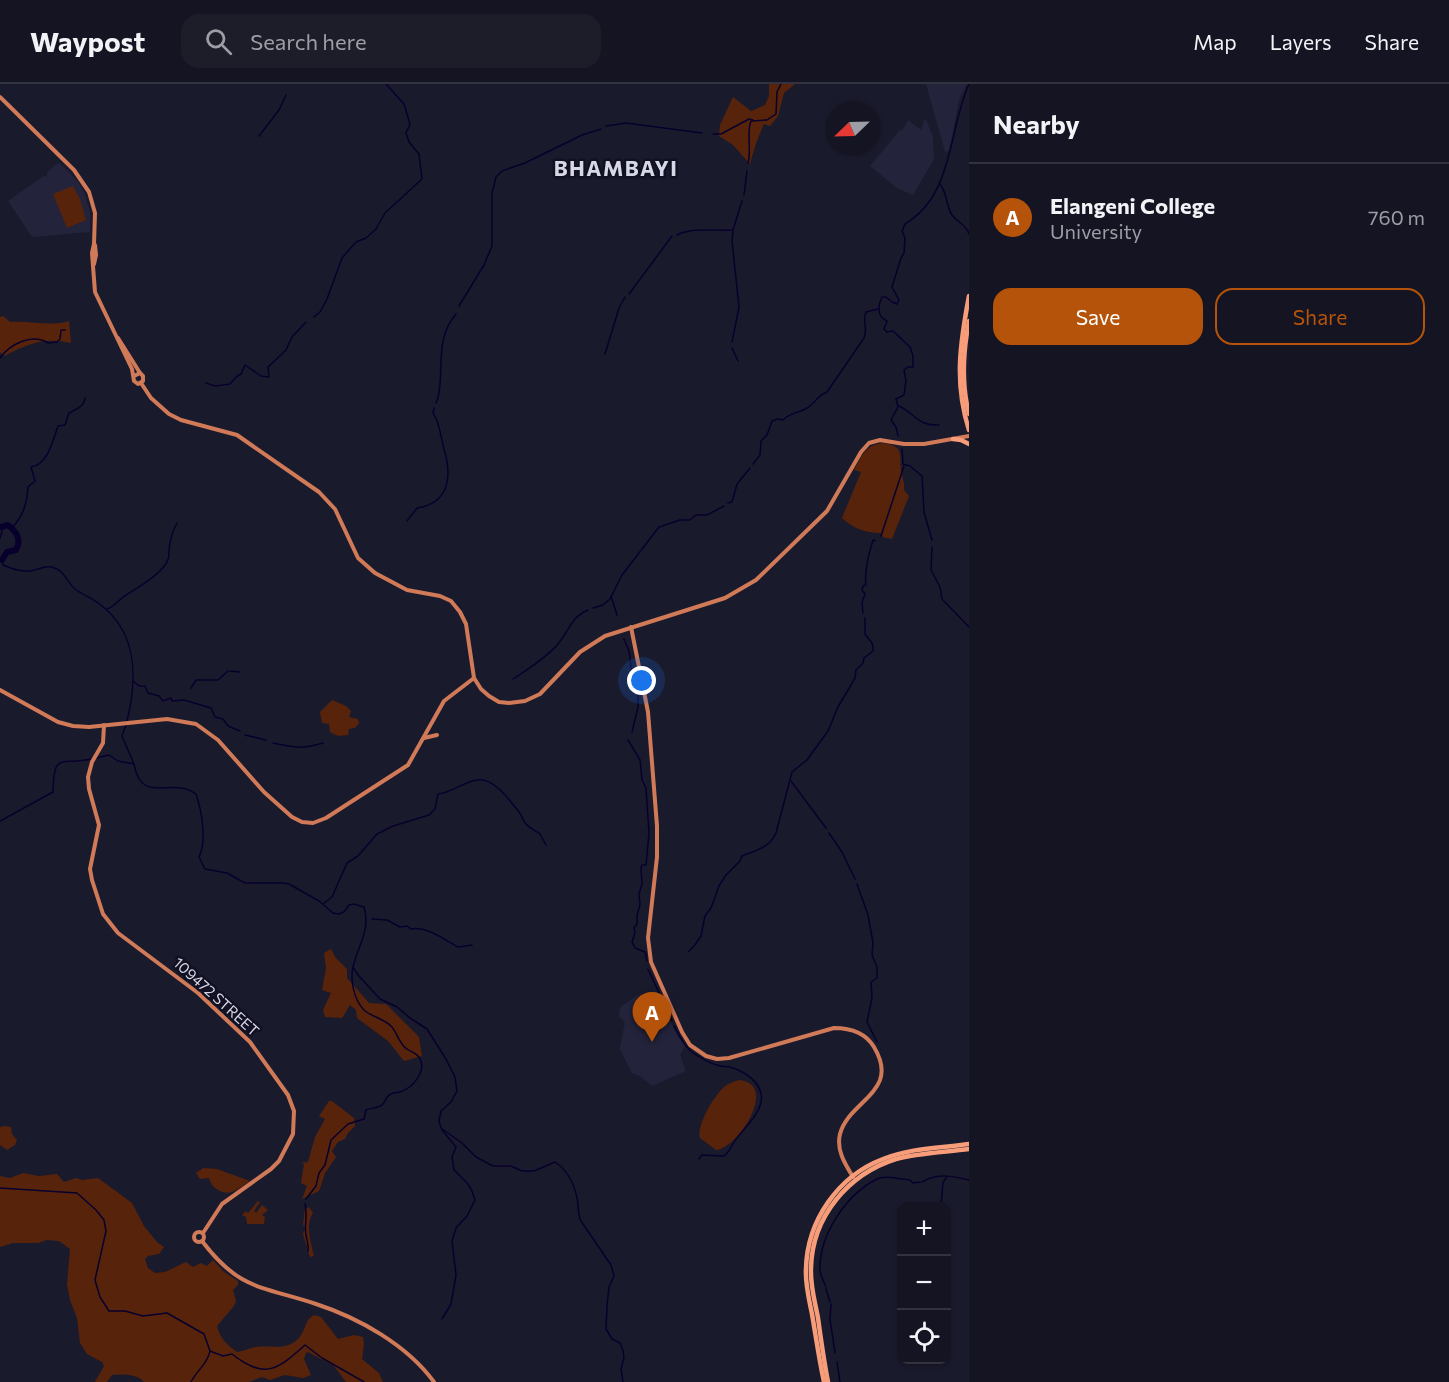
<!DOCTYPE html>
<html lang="en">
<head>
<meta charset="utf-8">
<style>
  :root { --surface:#141422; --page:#1d1d2a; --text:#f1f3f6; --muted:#9d9ea5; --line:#333340; --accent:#b45309 }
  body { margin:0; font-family:Commissioner,sans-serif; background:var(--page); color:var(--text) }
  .controls { position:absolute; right:18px; bottom:18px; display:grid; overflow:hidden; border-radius:12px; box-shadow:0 2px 4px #0004 }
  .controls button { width:54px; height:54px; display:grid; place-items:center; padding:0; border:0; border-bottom:2px solid var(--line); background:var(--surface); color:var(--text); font:30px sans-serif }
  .compass { position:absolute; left:825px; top:18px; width:54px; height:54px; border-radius:50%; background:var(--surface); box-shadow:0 2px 4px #0004; rotate:247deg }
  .you { position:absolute; left:642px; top:597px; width:21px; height:21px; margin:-15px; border:4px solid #fff; border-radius:50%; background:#1a73e8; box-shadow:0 0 0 9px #1a73e833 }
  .badge { display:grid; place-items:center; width:39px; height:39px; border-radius:50%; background:var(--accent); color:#fff; font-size:20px; font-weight:700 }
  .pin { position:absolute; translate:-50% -50px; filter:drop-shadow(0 2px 3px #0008) }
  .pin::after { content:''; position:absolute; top:32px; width:21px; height:18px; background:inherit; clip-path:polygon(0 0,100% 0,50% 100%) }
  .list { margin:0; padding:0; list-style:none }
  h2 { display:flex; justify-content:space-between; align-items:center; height:78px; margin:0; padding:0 24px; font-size:26px }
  h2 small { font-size:20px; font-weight:400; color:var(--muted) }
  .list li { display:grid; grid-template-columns:39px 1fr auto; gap:18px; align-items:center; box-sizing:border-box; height:108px; padding:0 24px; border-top:2px solid var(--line) }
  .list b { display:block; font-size:22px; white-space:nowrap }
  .list p { margin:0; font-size:20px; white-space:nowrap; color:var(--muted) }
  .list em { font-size:20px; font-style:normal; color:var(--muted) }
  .actions { display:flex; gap:12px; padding:18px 24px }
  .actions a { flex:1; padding:14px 0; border:2px solid var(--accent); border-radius:18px; text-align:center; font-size:21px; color:var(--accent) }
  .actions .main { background:var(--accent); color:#fff }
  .icon { flex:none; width:33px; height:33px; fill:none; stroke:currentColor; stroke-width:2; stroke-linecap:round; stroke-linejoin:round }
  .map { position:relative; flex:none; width:969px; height:1298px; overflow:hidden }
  header { display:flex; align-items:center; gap:36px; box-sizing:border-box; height:84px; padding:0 30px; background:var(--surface); border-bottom:2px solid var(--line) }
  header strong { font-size:28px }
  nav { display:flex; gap:33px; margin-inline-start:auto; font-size:21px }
  .search { width:420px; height:54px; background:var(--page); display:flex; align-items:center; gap:15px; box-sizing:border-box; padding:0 21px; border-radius:18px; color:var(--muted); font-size:22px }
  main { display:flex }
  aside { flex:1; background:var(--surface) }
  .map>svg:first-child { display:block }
  .built { fill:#23233b }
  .green { fill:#58230b }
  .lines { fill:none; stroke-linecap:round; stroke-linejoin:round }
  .stream { stroke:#08002c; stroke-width:1.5 }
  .river { stroke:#08002c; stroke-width:6 }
  .secondary { stroke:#d17a58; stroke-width:4 }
  .primary { stroke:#f79d79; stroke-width:4.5 }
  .labels { text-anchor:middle; stroke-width:5; stroke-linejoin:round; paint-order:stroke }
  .street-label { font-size:15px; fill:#d7d8e5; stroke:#111123 }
  .district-label { font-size:21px; font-weight:bold; letter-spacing:1.5px; fill:#d7d8e5; stroke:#111123 }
</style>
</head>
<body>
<header>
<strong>Waypost</strong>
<div class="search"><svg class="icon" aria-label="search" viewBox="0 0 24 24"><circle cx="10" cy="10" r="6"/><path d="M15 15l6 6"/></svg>Search here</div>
<nav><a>Map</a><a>Layers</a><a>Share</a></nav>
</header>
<main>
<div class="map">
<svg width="969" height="1298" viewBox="0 0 969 1298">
  <rect width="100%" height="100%" fill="#1a1a2d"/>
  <g class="built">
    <path d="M926 0H967L959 16 949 67 945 68Z"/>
    <path d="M925 34 933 52 934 75 913 111 897 104 870 82 900 46 902 47 908 36 921 46Z"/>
    <path d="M60 79 79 99 84 108 90 128V148L32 153 8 117 44 92 46 93 47 89 56 80Z"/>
    <path d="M656 907 678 953 685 962 680 971 686 987 652 1002 640 992 632 989 620 965 625 938 619 933 620 923 636 912Z"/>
  </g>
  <g class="green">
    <path d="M769 0H795L784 9 778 32 770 42 764 40C758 53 754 65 750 80L733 61 719 52 720 41 733 13 751 27 765 21 769 12Z"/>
    <path d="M73 102 80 115 86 136 67 144 53 110Z"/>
    <path d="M3 232 10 238C30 236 50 243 69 237L71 259C43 253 28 260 4 272L0 268V233Z"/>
    <path d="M883 359C905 363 899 369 901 386 902 394 905 398 904 406L909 412 892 455 883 453 881 449C866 449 852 444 842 434L861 388 854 386C861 373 866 360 883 359Z"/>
    <path d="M332 616 346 622 351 627 349 633 358 635 359 639 355 644 349 645 348 651 338 652 330 648 329 640 322 639 320 628Z"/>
    <path d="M331 865 335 873 347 885V894L369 919 386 920 419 953 422 972 404 977 388 957 357 934 356 926 350 921 342 934 325 933 323 926 331 909 322 906 326 884 324 869Z"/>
    <path d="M739 996C780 1000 737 1065 716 1066L700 1054C696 1042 713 1014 722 1005 727 1000 732 998 739 996Z"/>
    <path d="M329 1017H332L354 1034 355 1042 348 1049 345 1055 338 1058 332 1067 336 1073 325 1089 319 1107 302 1115 307 1102 301 1099 304 1080 301 1079 308 1078 315 1053 325 1035 319 1032Z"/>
    <path d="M4 1042 11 1043 12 1050 17 1056 15 1061 7 1066 0 1061V1043Z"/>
    <path d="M203 1084 217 1085 250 1097C245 1100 238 1106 232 1108 223 1111 211 1104 209 1094L200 1095 196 1089Z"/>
    <path d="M23 1089 39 1092 57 1090 64 1098 76 1094 82 1096 98 1094 132 1119 144 1142 157 1158 164 1163 159 1170 148 1172 145 1175 148 1184 155 1189 165 1188 186 1178 193 1183 201 1179 207 1182 213 1176 224 1188 238 1197V1201L233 1206 236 1217 234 1222 217 1242C220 1254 227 1261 237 1268 244 1267 250 1264 256 1263 272 1261 290 1268 301 1251 307 1243 304 1237 314 1231L321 1233 338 1255 354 1251 363 1253 364 1260 362 1275 379 1289 383 1298H346L334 1282 308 1268 306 1269 304 1275 311 1291 303 1294 285 1291 270 1296 262 1293 249 1298H144C138 1290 121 1290 112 1291L107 1298H95L104 1282 102 1278 87 1270 80 1259 77 1234 70 1216 67 1200 70 1165 59 1157 47 1156 38 1159H13L0 1163V1092L10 1094Z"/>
    <path d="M258 1117 260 1118 254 1127 256 1129 262 1121 268 1126 262 1131 265 1133 264 1140H247L246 1133 242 1131 246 1127 248 1129Z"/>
    <path d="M309 1123 313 1129C305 1140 311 1159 314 1172L310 1173 303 1150 305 1145 303 1140 305 1125Z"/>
  </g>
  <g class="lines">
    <g class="stream">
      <path d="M606 42 626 39 702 49"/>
      <path d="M713 50H721L749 35 753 36"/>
      <path d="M259 52 279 26 286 11"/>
      <path d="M748 79C752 65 746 50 751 37L767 36 776 30 777 8 781 0"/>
      <path d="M939 99C948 109 945 120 952 131 958 139 966 140 969 150"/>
      <path d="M744 111 747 87"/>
      <path d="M677 151C691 143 716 147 732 146"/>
      <path d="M629 210 672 152"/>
      <path d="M459 222 484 181 492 162V109L496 93 502 87 525 79 582 51 601 45"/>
      <path d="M314 233 320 228 327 215 342 174 356 158 366 154 376 145 385 129 422 95 419 70 409 58 406 49 410 40 404 20 386 0"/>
      <path d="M732 258 739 223 732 157 733 146 742 117"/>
      <path d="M732 264 738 277"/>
      <path d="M605 270 619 224 625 213"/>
      <path d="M0 274C10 260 32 249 48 259L57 258 60 255 61 246H65"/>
      <path d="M206 299 215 302 230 300 236 293 241 290 245 281 261 292 269 293 268 283 286 266 292 253 306 238"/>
      <path d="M436 319C439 313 439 308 440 301 442 275 438 251 456 230"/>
      <path d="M899 322C916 330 917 342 939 341"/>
      <path d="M898 352 896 343 891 336 898 323 896 315 904 311 906 297 904 286 908 283H913V272L910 263 893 247 887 248 884 245 887 237C876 232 878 222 882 213H886L892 218 897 220 899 216 892 203 901 174 904 169 905 154 902 147 905 140C954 111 948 46 969 0"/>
      <path d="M902 365 903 380 910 382 922 392 924 428 932 456"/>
      <path d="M753 380 760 371 761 357 767 351 772 337 778 335 783 336C789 329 799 329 807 324 815 319 818 311 827 308L864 254C868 245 862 237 866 228L878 225"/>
      <path d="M728 419 732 418 737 400 750 384"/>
      <path d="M407 437 417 424C450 419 452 392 444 365 441 354 440 339 433 329L434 324"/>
      <path d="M12 444C23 432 27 420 28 403L35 397 31 383C48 381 53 356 58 342L65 341 69 329C75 326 85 322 85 314"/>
      <path d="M881 452 904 382"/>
      <path d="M0 454 3 444 0 443"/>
      <path d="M932 463 931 486 940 503 942 515 969 543"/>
      <path d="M0 476H2L3 481C12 485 21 488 30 487 38 486 45 481 52 483 67 488 65 497 75 505 83 511 94 515 102 522 138 550 137 597 127 637"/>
      <path d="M611 512 617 531"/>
      <path d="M593 524 603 521 610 515 622 491 659 443 680 436H690L696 431H707L724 422"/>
      <path d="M107 525C116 522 119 515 126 511 137 504 165 488 168 475 169 474 169 467 169 466 170 456 172 448 177 439"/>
      <path d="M863 529 862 519 865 510 862 506 863 502 866 501C864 488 869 469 873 456L875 457"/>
      <path d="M624 555 629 567 632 591 638 612V623L632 648"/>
      <path d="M230 587 240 588"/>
      <path d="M513 595C528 585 546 574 558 560 569 547 571 533 588 526"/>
      <path d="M133 597 139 602H145L148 609 159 612 163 617 171 614 172 617 184 616 211 624 215 633 223 635 228 642 240 647"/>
      <path d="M191 604 196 596H218L228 587"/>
      <path d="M245 651 266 656"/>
      <path d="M628 656 640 676 642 696 646 704 649 749 646 781H642L641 784 642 800 639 810 640 820 637 832V840L634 844 635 849 632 858 635 864 645 868 647 877"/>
      <path d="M273 659C294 663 300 666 323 659"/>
      <path d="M96 674 109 671 118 677 134 680 122 652 126 641"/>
      <path d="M134 680C141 722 173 692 196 710 202 728 207 757 199 773L205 785 227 789 245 799H283L289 800 319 817 333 829 339 830 344 828 349 821 354 820 364 823C371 845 358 862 353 883L358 891 380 915 397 923 410 934 427 945 446 975 455 993 457 1007 451 1018 441 1027 439 1037 441 1044 462 1059 476 1073 493 1082H511L522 1087H534L555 1078C567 1086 574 1099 577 1114 579 1121 577 1129 581 1137L611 1181 614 1192 609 1203 607 1222 606 1245 612 1255 620 1259 623 1266 624 1274 621 1285 623 1298"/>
      <path d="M791 697 826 744"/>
      <path d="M0 737 53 708C54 666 61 682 91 675"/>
      <path d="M829 749 842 768 855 795"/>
      <path d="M857 800 868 831 873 859 872 871 877 883V894L871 898 872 914 867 938 877 958"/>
      <path d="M323 820 332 813 347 779 358 772 377 750 393 742 429 731 435 725 438 710C451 709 463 698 477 696 494 693 510 717 519 728 522 732 523 737 526 740 530 745 535 746 540 750L546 761"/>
      <path d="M372 835 387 836 400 843 407 842 411 845C427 842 445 856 458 863L472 861"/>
      <path d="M688 868 694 862 701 852 705 832 711 824 719 802 726 791 740 777 742 772C757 766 769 764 776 749L792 688 807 676 828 647 838 623 855 594 856 586 863 579 864 574 873 567C874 558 869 556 865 550V534"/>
      <path d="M648 885 672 937"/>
      <path d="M674 942C679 951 684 962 692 968 699 973 709 979 717 981 721 983 726 982 730 983 747 988 767 1002 760 1022 754 1039 736 1050 729 1067L724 1072 702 1071 699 1075"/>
      <path d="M442 1046 456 1063 452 1073 454 1086C466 1098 470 1099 475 1116L467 1132 456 1144 452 1157 456 1191 451 1220 442 1235"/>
      <path d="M902 1095 910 1096 913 1099 920 1098"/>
      <path d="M922 1098C937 1089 953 1092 969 1096"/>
      <path d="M0 1104 77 1109 96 1126 104 1136 106 1147 95 1196 100 1213 109 1227H125L143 1232 167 1229 204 1250 210 1267 223 1272 232 1270C265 1296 277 1286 305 1261L322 1274 364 1298"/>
      <path d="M306 1115 316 1102 319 1089 325 1081 331 1056 348 1040 364 1035 366 1026C371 1024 380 1024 383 1020 386 1016 386 1012 391 1010 394 1008 397 1009 400 1008 413 1004 429 985 418 972 414 968 411 968 407 965 400 961 397 949 392 943 385 935 372 933 364 926 354 916 350 896 353 883"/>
      <path d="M305 1120C308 1132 304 1140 306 1151 307 1157 309 1160 308 1167"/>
      <path d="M941 1122 943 1098 947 1093"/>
      <path d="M826 1203C824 1198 820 1191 820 1186 819 1150 847 1110 877 1095 884 1091 894 1094 901 1095"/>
      <path d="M826 1205 830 1218"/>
      <path d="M831 1220 830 1235 835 1269"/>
      <path d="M837 1278 840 1298"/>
      <path d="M191 1298C196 1287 208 1280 210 1267"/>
    </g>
    <path class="river" d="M0 443 8 441C16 447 22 456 16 466L7 468 2 476"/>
    <g class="secondary">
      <path d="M0 13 74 86 89 108 95 129 94 160 92 169 95 208 132 285 134 297 138 300 143 297V292L140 289 134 292"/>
      <path d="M94 180 96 171 95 161"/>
      <path d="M118 254 140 289"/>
      <path d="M141 299 151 314 169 330 181 336 237 351 319 408 335 425 358 474 375 489 407 506 440 512 451 517 460 528 466 540 474 594 481 605 489 612 499 618 509 619 525 617 540 610 580 568 605 552 725 514 756 496 827 427 861 368 869 359 880 356 904 360H924L969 352"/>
      <path d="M631 543 648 628 657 742V773L648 854 651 878 682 948 690 961 706 972 717 975 729 974 834 944C850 944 865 948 874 963 901 1008 849 1016 840 1050 836 1066 845 1080 853 1093"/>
      <path d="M0 606 58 638 73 642 89 643 167 635 196 640 218 656 264 708 292 733 302 738 313 739 326 734 408 681 444 617 474 594"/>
      <path d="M104 641 103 659 92 678 88 693 89 705 99 741 90 785 92 796 103 830 118 849 198 909 250 958 288 1011 294 1027 293 1050 279 1077 271 1085 222 1120 203 1149"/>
      <path d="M424 654 437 651"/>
      <circle cx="199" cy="1153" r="5"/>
      <path d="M202 1157C240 1207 262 1202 316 1220 359 1234 407 1261 434 1298"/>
    </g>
    <g class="primary">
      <path d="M969 212C960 259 954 300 969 346"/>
      <path d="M969 237C963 268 961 299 969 330"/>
      <path d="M953 355 961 356 969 360"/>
      <path d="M824 1298C819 1275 816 1253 812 1230 809 1215 805 1200 806 1185 807 1137 838 1092 883 1075 910 1064 941 1064 969 1060"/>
      <path d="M828 1298C824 1277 821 1256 818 1234 815 1218 810 1201 811 1184 812 1133 848 1090 896 1075 917 1069 946 1068 969 1065"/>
    </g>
  </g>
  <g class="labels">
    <g class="street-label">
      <text transform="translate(216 913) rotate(42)" y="5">109472 STREET</text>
    </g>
    <g class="district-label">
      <text x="616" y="92">BHAMBAYI</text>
    </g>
  </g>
</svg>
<div class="controls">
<button>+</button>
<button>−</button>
<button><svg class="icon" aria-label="locate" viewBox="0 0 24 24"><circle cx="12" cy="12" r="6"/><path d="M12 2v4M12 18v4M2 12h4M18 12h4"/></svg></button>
</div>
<svg class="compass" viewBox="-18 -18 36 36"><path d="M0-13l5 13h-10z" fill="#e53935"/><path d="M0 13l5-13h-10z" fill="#9d9ea5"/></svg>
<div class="you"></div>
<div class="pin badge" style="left:652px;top:958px">A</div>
</div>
<aside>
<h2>Nearby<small></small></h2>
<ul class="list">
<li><span class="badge">A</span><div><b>Elangeni College</b><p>University</p></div><em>760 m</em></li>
</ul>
<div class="actions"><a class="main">Save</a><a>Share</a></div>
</aside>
</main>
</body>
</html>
